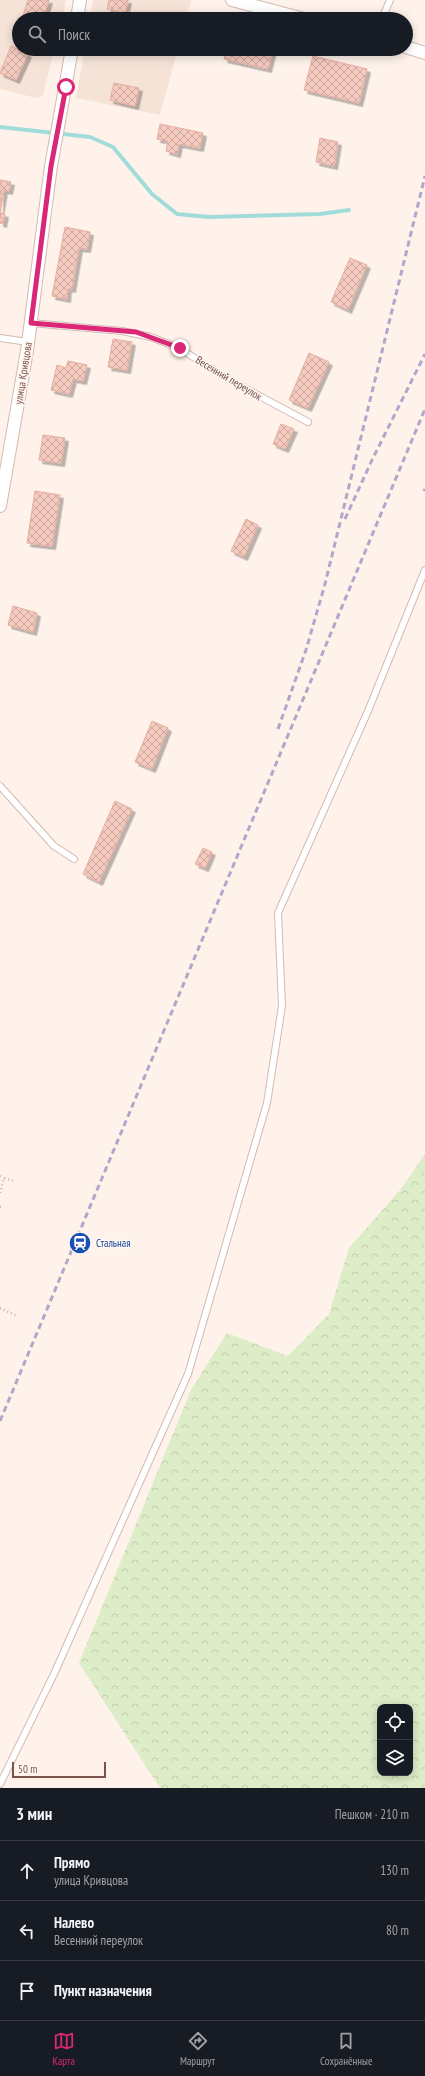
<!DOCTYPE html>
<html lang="ru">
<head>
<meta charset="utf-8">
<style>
  :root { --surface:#171b24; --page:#20242c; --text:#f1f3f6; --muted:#9ea1a6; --line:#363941; --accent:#db2777 }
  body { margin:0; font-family:"PT Sans Narrow",sans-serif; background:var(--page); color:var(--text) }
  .controls { position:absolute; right:12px; bottom:12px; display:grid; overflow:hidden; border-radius:8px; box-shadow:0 2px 10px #0003 }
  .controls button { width:36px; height:36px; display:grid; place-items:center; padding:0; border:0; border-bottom:1px solid var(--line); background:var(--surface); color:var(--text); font:20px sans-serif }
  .scale { position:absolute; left:12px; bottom:10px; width:94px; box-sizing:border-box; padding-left:4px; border:2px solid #7b534b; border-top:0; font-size:11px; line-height:14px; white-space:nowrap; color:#7b534b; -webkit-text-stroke:3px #fff7f2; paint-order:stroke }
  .stop { position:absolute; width:12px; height:12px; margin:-9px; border:3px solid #db2777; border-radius:50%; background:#fff }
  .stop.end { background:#db2777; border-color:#fff; box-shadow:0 1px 4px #0008 }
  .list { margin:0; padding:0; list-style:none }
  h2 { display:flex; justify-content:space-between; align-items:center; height:52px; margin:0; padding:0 16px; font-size:17px }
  h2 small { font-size:13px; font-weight:400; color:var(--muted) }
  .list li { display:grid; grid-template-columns:26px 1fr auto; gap:12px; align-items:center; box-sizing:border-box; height:60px; padding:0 16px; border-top:1px solid var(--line) }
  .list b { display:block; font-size:15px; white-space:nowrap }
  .list p { margin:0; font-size:13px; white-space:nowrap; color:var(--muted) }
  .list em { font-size:13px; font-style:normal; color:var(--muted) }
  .icon { flex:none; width:22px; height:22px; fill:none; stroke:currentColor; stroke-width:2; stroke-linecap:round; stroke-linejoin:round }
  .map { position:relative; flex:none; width:425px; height:1788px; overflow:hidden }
  .search { position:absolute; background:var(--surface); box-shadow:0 2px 10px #0003; left:12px; right:12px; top:12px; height:44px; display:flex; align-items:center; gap:10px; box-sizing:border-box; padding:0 14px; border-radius:22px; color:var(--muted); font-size:15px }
  .sheet { height:232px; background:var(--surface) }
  nav { display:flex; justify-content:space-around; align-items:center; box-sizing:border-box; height:56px; border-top:1px solid var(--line); background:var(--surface); font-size:11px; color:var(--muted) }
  nav a { display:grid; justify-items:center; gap:2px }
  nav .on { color:var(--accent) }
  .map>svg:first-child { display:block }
  .residential { fill:#f6e3d8 }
  .forest { fill:url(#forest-crowns); fill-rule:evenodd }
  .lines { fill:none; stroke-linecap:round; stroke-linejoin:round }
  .stream { stroke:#a2dcda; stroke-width:4 }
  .building { fill:url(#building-cross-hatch); stroke:#e8ad9f; filter:url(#shadow) }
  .lane-casing { stroke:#d4bab1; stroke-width:8 }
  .street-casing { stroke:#d4bab1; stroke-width:14 }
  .path { stroke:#dbada2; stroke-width:2.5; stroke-dasharray:1 3; stroke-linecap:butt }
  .lane { stroke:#fff; stroke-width:6 }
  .street { stroke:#fff; stroke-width:12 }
  .rail { stroke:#b2a6ca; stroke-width:3; stroke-dasharray:6 4; stroke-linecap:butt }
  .route { stroke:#db2777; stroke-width:5 }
  .labels { text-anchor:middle; stroke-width:3.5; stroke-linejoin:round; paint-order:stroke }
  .street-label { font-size:11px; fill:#7b534b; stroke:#fff7f2 }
  .transit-label { font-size:11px; fill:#164399; stroke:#fff7f2; text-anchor:start }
</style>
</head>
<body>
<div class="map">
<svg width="425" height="1788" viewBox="0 0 425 1788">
  <defs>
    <pattern id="forest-crowns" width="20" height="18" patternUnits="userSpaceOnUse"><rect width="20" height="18" fill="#ddedc7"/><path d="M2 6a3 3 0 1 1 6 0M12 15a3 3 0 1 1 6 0" fill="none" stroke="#c1cdac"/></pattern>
    <pattern id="building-cross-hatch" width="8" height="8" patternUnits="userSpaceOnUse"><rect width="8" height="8" fill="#f5cbc0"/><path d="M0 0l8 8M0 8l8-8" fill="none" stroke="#cba79e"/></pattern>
    <filter id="shadow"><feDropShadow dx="3.5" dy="3.5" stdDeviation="0" flood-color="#0004"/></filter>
  </defs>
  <rect width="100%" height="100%" fill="#fef2ea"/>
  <g class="residential">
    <path d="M0 0H66L62 19H19V49H54L43 96 36 98 0 89Z"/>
    <path d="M93 0H191L186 19H90Z"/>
    <path d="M85 49H178L160 115 76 98Z"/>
  </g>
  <path class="forest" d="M425 1154V1788H160L79 1663 191 1390 227 1333 288 1356 329 1314 349 1248 401 1189ZM380 1707H410V1773H380Z"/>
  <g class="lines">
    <path class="stream" d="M0 127 90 137 113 147 152 194 177 214 209 217 320 214 349 210"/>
  </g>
  <g class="building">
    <path d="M28 0H49L43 19H22Z"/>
    <path d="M109 0H128L125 13 107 9Z"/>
    <path d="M11 46 28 54 16 80 0 73Z"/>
    <path d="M226 49H273L268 69 224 59Z"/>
    <path d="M313 56 367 69 359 103 304 90Z"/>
    <path d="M114 83 139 88 135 106 110 100Z"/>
    <path d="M160 124 203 133 200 148 179 144 177 154 166 151 168 141 157 139Z"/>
    <path d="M320 138 338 142 334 166 316 162Z"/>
    <path d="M0 180 11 182 9 191 4 190 0 213 5 214 3 224 0 223Z"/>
    <path d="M65 227 90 232 87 249 79 248 72 289 68 288 67 299 52 296Z"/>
    <path d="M350 258 367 265 348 310 331 302Z"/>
    <path d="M113 339 132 342 127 370 108 367Z"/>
    <path d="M309 353 329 362 308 408 289 400Z"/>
    <path d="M68 361 87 365 83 381 73 379 69 394 51 390 57 365 66 368Z"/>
    <path d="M281 424 294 429 285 449 273 444Z"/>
    <path d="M43 435 65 438 61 463 39 460Z"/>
    <path d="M35 491 60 495 52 546 27 543Z"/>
    <path d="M246 519 258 525 244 557 231 551Z"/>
    <path d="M13 606 37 613 33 632 8 625Z"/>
    <path d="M152 721 168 728 152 769 135 762Z"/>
    <path d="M115 801 132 809 99 882 83 874Z"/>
    <path d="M203 848 212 852 205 868 195 864Z"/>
  </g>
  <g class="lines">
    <g class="lane-casing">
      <g id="lane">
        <path d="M382 19 390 0"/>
        <path d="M31 323 122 331 151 337 179 348 226 378 308 422"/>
        <path d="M0 338 28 342"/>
        <path d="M0 786 54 846 74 859"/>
        <path d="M0 1784 54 1674 188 1374 267 1103 282 1006 278 913 368 711 425 570"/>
      </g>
    </g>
    <g class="street-casing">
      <g id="street">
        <path d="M232 0 304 19"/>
        <path d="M77 19 80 0"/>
        <path d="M406 47 425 53"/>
        <path d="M0 506 27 351 51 166 72 49"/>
      </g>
    </g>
    <g class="path">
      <path d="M0 1176 4 1178"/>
      <path d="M0 1193 4 1178 13 1181"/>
      <path d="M0 1207 3 1208"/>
      <path d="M0 1308 17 1316"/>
    </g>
    <use href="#lane" class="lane"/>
    <use href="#street" class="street"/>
    <g class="rail">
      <path d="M424 491 425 489"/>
      <path d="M345 519 372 460 425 354"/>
      <path d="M278 729 306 650 325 584 425 176"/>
      <path d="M0 1421 425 409"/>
    </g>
  </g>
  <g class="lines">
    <path class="route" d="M66 87 51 166 31 323 136 332 180 348"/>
  </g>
  <defs>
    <g id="station-disc" transform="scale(1.15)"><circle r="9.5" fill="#1a4fb4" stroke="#fff7f2"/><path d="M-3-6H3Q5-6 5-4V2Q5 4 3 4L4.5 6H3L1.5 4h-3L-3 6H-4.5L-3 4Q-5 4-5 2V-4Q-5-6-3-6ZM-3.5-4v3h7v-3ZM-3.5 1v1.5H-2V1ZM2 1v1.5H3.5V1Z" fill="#fff"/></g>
  </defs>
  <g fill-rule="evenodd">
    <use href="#station-disc" x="80" y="1243"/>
  </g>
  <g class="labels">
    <g class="street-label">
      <text transform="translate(23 373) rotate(-81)" y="4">улица Кривцова</text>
      <text transform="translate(229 378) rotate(31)" y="4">Весенний переулок</text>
    </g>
    <g class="transit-label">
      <text x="96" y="1247">Стальная</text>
    </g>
  </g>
</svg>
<div class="controls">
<button><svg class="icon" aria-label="locate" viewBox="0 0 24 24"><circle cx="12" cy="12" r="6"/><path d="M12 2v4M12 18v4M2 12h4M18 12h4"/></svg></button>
<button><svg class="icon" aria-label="layers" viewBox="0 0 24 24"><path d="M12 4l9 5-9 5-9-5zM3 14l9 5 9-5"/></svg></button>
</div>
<div class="scale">50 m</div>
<div class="stop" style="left:66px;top:87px"></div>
<div class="stop end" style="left:180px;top:348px"></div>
<div class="search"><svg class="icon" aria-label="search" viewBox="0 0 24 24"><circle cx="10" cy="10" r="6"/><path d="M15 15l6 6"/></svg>Поиск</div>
</div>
<section class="sheet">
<h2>3 мин<small>Пешком · 210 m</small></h2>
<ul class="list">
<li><svg class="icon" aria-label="ahead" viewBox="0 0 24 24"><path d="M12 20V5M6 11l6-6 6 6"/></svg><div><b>Прямо</b><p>улица Кривцова</p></div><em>130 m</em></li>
<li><svg class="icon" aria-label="left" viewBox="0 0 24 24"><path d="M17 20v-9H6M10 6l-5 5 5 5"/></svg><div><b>Налево</b><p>Весенний переулок</p></div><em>80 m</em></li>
<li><svg class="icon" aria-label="arrive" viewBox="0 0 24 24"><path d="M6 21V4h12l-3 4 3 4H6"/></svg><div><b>Пункт назначения</b></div></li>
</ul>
</section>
<nav>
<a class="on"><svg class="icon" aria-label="map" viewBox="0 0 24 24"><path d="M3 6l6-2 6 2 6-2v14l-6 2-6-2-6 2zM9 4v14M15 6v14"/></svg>Карта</a>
<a><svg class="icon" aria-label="directions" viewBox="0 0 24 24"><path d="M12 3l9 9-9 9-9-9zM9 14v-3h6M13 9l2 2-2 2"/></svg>Маршрут</a>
<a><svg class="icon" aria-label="saved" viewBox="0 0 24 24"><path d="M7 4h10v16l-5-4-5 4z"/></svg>Сохранённые</a>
</nav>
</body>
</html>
